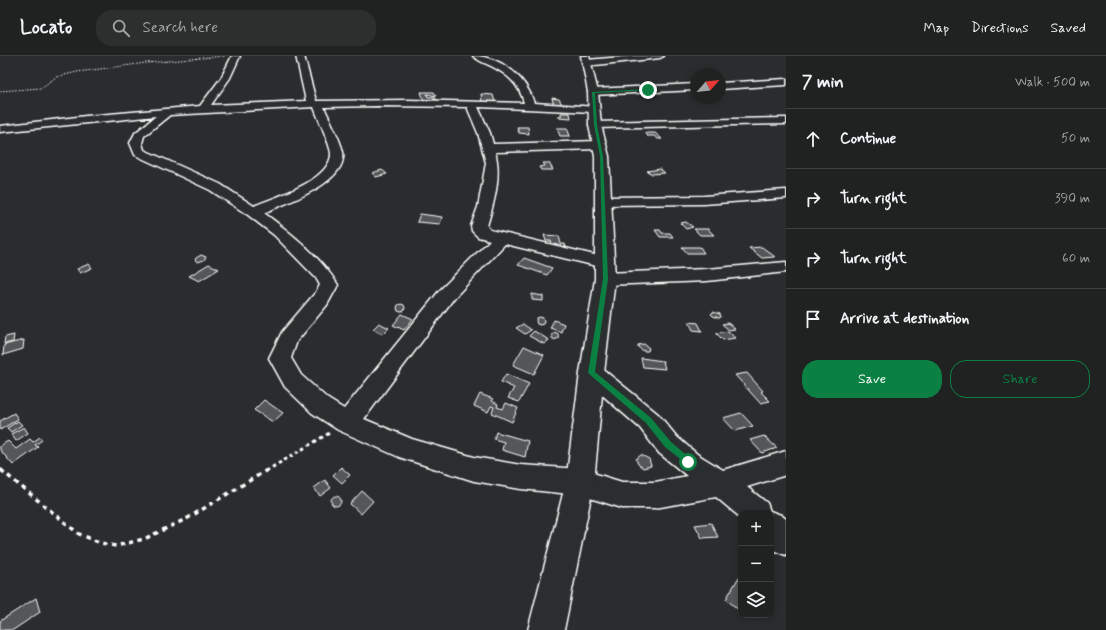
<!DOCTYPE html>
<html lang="en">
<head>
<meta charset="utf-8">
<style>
  :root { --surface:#202222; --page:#2d2f2f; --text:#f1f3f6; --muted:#a2a4a5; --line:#3d3f40; --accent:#0b8043 }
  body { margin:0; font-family:Mynerve,sans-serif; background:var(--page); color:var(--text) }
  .controls { position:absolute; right:12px; bottom:12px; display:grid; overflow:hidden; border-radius:8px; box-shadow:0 2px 6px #0003 }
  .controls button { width:36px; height:36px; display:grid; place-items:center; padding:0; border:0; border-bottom:1px solid var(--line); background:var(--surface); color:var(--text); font:20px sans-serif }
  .compass { position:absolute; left:690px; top:12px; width:36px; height:36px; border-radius:50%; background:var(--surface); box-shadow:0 2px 6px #0003; rotate:62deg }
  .stop { position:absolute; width:12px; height:12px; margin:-9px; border:3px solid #0b8043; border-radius:50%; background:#fff }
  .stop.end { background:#0b8043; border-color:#fff; box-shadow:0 1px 4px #0008 }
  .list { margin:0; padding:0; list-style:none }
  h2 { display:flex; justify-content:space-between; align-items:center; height:52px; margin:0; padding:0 16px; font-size:17px }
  h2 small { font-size:13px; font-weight:400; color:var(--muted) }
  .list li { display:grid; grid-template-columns:26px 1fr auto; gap:12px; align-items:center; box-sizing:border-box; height:60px; padding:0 16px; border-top:1px solid var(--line) }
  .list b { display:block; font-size:15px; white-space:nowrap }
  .list em { font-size:13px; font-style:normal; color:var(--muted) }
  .actions { display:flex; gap:8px; padding:12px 16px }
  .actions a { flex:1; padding:9px 0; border:1px solid var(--accent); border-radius:16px; text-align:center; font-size:14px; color:var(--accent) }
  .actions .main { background:var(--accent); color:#fff }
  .icon { flex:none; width:22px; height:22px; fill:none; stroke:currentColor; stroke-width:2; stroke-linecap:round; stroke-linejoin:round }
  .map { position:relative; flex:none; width:786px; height:574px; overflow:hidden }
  header { display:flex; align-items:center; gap:24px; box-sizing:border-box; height:56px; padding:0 20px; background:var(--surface); border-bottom:1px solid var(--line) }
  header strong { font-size:19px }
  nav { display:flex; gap:22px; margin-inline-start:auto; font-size:14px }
  .search { width:280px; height:36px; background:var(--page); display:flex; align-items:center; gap:10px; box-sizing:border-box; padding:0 14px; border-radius:16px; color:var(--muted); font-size:15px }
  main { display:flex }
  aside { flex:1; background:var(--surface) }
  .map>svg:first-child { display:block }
  .building { fill:#555758; stroke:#fff }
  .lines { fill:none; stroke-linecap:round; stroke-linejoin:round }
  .minor-casing { stroke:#fff; stroke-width:3 }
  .major-casing { stroke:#fff; stroke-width:3 }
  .path-far2 { stroke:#fff; stroke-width:1; stroke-dasharray:1.5 1.5; stroke-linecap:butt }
  .path-far1 { stroke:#fff; stroke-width:3; stroke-dasharray:3.5 3.5; stroke-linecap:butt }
  .path { stroke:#fff; stroke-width:3.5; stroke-dasharray:4.5 4.5; stroke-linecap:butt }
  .minor { fill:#2a2d2e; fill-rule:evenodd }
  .major { fill:#2a2d2e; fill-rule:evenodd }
  .route { fill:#0b8043 }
</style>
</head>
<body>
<header>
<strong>Locato</strong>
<div class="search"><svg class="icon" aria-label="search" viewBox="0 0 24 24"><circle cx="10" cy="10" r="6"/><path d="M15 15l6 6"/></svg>Search here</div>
<nav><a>Map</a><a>Directions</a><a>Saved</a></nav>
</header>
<main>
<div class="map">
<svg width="786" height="574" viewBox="0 0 786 574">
  <rect width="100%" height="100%" fill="#2a2d2e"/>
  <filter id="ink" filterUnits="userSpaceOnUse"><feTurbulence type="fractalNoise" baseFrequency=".025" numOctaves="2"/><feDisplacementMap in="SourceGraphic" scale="8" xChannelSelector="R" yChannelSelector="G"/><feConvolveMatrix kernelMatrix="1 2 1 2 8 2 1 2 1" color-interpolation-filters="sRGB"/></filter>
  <g filter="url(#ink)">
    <g class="building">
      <path d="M421 36H434L436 40 427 38 428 41H435L437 44 424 45Z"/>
      <path d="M481 38 493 39 495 46H482Z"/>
      <path d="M552 42 559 43 562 48H560L561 50H554Z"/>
      <path d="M561 57H570L571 62 558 61V60H561Z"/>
      <path d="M517 71H528L529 78 519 77Z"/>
      <path d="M557 72H567L570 80H560Z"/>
      <path d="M644 77H655L662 83H658L654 80H647Z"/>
      <path d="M543 107H549L553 114H541L539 111 545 110Z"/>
      <path d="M660 113 665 117 652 118 647 115Z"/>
      <path d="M382 114 387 118 376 121 372 117Z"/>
      <path d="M420 158 442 161 440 168 417 166Z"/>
      <path d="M686 166 693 171 686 173 680 167Z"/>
      <path d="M694 173H708L714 179H700Z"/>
      <path d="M655 174H660L662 177H670L673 181H660Z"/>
      <path d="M544 179 559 180 561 188H565L566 191 553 192 551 185H546Z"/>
      <path d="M682 191H700L704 197H687Z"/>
      <path d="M762 191 775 201 762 202 749 192Z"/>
      <path d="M201 199 206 201 204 204 198 206 195 204 196 202Z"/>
      <path d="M524 202 552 212 547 219 518 209Z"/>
      <path d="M89 208 92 212 80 217 77 213Z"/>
      <path d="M209 208 219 213 199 225 189 220Z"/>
      <path d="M532 238 543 240V245L532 244Z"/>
      <circle cx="401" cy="252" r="4"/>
      <path d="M713 256 720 258 721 261 719 262 713 260 711 258Z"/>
      <path d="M402 258 413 263 404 274 393 269Z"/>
      <circle cx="540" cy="265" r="4"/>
      <path d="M554 264 564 268 561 276 550 272Z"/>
      <path d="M689 266 698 267 702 275 693 274Z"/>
      <path d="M379 267 389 272 383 278 373 273Z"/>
      <path d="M728 267 735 273 729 274 722 268Z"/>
      <path d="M523 268 531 274 525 278 516 272Z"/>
      <path d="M534 275 549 284 544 288 529 280Z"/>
      <path d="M728 275 735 282 723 284 716 277Z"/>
      <circle cx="555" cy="280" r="3.5"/>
      <path d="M14 279 13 286 4 288 5 281Z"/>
      <path d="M24 284 23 293 3 299 4 289Z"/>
      <path d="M644 288 649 292 648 295H643L638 291V289Z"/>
      <path d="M524 290 544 299 534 318 513 309Z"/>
      <path d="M641 302 663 305 665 313 643 311Z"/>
      <path d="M747 317 763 335 761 336 770 345 760 347 735 319Z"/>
      <path d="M506 318 529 328 519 346 508 342 514 332 501 326Z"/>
      <path d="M480 338 493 343 492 345 498 348 497 351 503 353 506 347 518 352 512 366 492 357 494 351 491 350 488 356 474 350Z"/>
      <path d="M264 344 283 357 273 366 254 354Z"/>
      <path d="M14 357 18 363 0 374V365Z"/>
      <path d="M741 357 753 370 735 375 723 362Z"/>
      <path d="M18 365 22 369 11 376 7 372Z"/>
      <path d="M24 371 28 377 16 385 11 378Z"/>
      <path d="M496 376 528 385 525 401 502 394 504 386 494 383Z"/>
      <path d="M764 380 777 392 762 397 750 384Z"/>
      <path d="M40 381 42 384 35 389 38 391 13 409 0 394V390L8 385 16 393 30 383 33 386Z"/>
      <path d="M641 399 649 403 651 410 643 412 638 408 636 403Z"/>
      <path d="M341 411 350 419 342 427 333 419Z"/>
      <path d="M325 424 331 432 320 440 314 432Z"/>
      <path d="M362 435 373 445 361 458 350 448Z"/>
      <circle cx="336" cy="445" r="5"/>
      <path d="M711 467 718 481 702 482 695 469Z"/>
      <path d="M739 521 741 523V556L726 543Z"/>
      <path d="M36 542 40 556 13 574H0V565Z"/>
    </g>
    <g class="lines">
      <g class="minor-casing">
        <g id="minor">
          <path d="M232 0H240L230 22 211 49 306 45 296 0H304L316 45 408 44 524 47C519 27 507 18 489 9 484 7 477 4 473 0 501 0 526 21 534 47L598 51 599 53 598 55 594 56 478 51 490 77 493 88 599 85 603 86 605 89 603 92 599 93 495 96C502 119 494 147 487 170L490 174 611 203 614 207 611 211 605 212 505 188 454 242 364 363 412 383 474 401 521 409 580 413 622 426H655L687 420 659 397 640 372 584 323 581 317 584 311 592 308 600 311 658 358 677 381 697 398 723 414 786 395V419L747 431 767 447 770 455 781 459 786 463V499L775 495 771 490V457H741V462L716 441 655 452H622L580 439 521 433 474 425 399 401 338 374 312 357 285 331 269 302 282 276 316 236 320 229 316 222 274 179 248 159 210 134 135 99 130 87 135 77 156 60 0 76V70L86 60 200 50 221 22ZM377 50 467 51 478 77 486 107 478 151 471 170 472 175 478 181 490 184 440 234 344 353 328 343 301 319 291 302 297 285 327 249 338 229C320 200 291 177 264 157 285 147 348 127 343 96 341 85 329 62 324 51ZM314 51C317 60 331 90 331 98 330 125 275 141 254 150L220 128 144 94 142 87 144 80 170 59Z"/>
          <path d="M634 0H664L660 2 586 10 582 7 586 4Z"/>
          <path d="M786 23V29L720 33V27Z"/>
          <path d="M696 28V34L593 39 588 36 593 33Z"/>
          <path d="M786 62V68L595 72 591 71 589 69 591 67 595 66Z"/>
          <path d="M786 134V142L704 148 603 149 598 148 596 145 598 142 603 141 704 140Z"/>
          <path d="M786 206V216L707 225 605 229 599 227 596 223 599 219 605 217 707 213Z"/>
        </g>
      </g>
      <g class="major-casing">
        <path id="major" d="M581 0H589L598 36 601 69 609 100 615 223 604 317 594 426 564 574H528L566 426 580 317 595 223V100L589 69 588 36Z"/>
      </g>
      <path class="path-far2" d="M0 35 41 32 56 21 77 16 146 7 225 0"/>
      <g class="path-far1">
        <path d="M0 413 3 415"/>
        <path d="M266 415 331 376"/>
      </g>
      <path class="path" d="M1 414 79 478 101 487 116 490 144 483 188 462 267 414"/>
      <use href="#minor" class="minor"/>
      <use href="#major" class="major"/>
    </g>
  </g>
  <path class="route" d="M648 33 649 34 595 37 597 69 603 100 608 223 595 316 651 362 671 386 691 403 692 406 688 409 665 391 646 367 588 317 603 223 600 100 594 69 592 36Z"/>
</svg>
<div class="controls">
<button>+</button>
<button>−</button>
<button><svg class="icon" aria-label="layers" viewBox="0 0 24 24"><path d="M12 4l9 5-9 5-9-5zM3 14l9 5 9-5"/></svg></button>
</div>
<svg class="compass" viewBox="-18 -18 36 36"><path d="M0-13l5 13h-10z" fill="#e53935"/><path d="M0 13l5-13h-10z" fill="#a2a4a5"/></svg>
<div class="stop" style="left:688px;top:406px"></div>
<div class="stop end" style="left:648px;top:34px"></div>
</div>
<aside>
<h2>7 min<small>Walk · 500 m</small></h2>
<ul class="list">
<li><svg class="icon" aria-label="ahead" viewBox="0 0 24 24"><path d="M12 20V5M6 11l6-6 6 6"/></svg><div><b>Continue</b></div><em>50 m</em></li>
<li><svg class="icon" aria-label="right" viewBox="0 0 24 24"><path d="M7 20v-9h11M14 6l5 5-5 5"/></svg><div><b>Turn right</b></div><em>390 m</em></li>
<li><svg class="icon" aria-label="right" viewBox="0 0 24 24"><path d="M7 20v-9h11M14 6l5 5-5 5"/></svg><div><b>Turn right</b></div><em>60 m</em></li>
<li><svg class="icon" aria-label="arrive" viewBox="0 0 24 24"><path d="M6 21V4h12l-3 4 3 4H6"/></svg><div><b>Arrive at destination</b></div></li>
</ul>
<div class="actions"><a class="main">Save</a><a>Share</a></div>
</aside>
</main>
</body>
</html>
